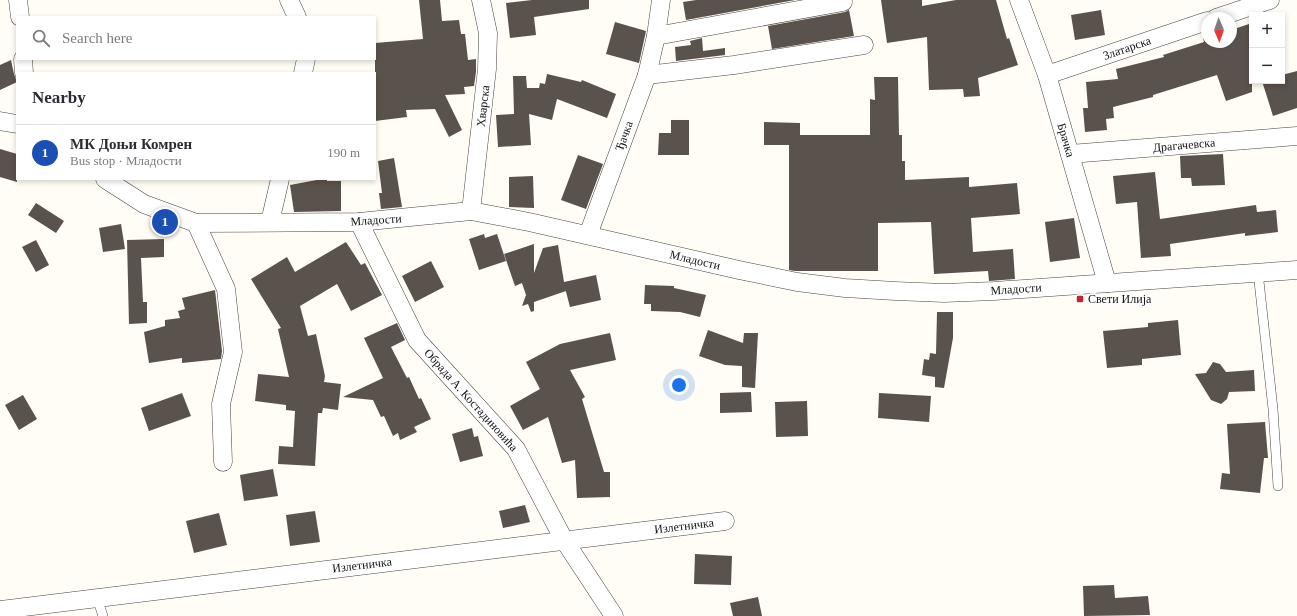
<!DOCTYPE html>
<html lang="en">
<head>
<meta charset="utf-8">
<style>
  :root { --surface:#fff; --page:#f2f2f3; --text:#2b2b33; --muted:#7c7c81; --line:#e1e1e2; --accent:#c4262e }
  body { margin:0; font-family:Georgia,serif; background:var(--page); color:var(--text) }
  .controls { position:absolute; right:12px; top:12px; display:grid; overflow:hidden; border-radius:0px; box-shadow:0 2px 6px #0003 }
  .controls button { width:36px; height:36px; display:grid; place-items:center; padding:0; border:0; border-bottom:1px solid var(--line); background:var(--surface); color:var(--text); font:20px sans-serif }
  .compass { position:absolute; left:1201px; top:12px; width:36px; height:36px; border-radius:50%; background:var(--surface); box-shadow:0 2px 6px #0003; rotate:178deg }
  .you { position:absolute; left:679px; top:385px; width:14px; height:14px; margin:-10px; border:3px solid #fff; border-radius:50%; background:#1a73e8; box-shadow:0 0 0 6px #1a73e833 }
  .badge { display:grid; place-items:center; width:26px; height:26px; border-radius:50%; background:var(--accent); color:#fff; font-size:13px; font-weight:700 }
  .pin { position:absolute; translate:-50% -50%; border:2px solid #fff; box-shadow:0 1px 4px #0006 }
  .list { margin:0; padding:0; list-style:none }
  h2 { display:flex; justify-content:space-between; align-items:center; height:52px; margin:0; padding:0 16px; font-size:17px }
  h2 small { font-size:13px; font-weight:400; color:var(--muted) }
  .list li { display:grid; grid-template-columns:26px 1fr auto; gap:12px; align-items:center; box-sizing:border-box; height:56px; padding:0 16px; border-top:1px solid var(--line) }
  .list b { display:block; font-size:15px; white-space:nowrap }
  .list p { margin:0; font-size:13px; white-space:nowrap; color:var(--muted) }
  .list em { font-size:13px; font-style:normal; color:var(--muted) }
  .icon { flex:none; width:22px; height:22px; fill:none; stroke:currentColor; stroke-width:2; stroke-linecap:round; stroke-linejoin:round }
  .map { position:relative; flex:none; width:1297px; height:616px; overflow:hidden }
  .search { position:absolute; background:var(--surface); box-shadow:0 2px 6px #0003; left:16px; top:16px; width:360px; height:44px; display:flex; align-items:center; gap:10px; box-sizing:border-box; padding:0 14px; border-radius:0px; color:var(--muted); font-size:15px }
  .panel { position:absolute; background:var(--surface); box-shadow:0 2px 6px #0003; left:16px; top:72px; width:360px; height:108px; border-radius:0px }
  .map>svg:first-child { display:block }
  .building { fill:#5a524d }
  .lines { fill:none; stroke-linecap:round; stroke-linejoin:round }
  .service-casing { stroke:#444; stroke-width:10 }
  .minor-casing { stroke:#444; stroke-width:19 }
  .service { stroke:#fff; stroke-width:9 }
  .minor { stroke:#fff; stroke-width:18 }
  .poi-dot { fill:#c4262e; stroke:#fff; stroke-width:1.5 }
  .labels { text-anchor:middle; stroke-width:4; stroke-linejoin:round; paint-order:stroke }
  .street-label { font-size:12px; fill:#111; stroke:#fff }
  .poi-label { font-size:12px; fill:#111; stroke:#fff; text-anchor:start }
</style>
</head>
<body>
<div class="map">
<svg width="1297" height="616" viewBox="0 0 1297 616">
  <rect width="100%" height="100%" fill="#fffdf5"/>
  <g class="building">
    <path d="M419 0H440L442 21 459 20 461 34H465L468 60 476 59V72L474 86 464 87 465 94 445 95 462 130 449 137 435 109 406 110 407 117 375 121V43L423 39Z"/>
    <path d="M532 0H589V9L534 17 536 35 510 38 506 3Z"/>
    <path d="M696 0H795L686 20 683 2Z"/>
    <path d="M881 0H922V6L956 0H996L1007 39 1009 38 1018 65 978 78 980 96 964 97 963 89 929 90 927 37 887 43Z"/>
    <path d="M849 10 854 36 772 49 768 26 845 12Z"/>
    <path d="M1101 10 1105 35 1075 40 1071 15Z"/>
    <path d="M615 22 646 31 639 63 606 54Z"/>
    <path d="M1252 23V92L1226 101 1217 75 1153 95V97L1113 107 1114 118 1106 119 1107 130 1085 132 1083 108H1088L1086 82 1118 79 1116 69 1164 57 1163 55 1204 42 1203 38 1207 37V42H1231V30Z"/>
    <path d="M702 38 703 51 725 48V55L676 61 675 47 691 45 690 41Z"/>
    <path d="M11 60 14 74 17 82 0 90V65Z"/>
    <path d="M1297 71V108L1273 116 1262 81H1282V75Z"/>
    <path d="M547 74 581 82 582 80 616 94 607 118 557 99 552 120 529 114 531 145 498 147 496 115 514 114 513 76H526L527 88H539L540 83 545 84Z"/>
    <path d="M874 77H898L899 135H902V161H905V180L969 177V187L1017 183 1020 214 971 218 973 252 1013 249 1015 279 989 281 988 271 934 274 931 222 878 223V271H795L789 270V145H764V122L800 123V135H870V99L875 100Z"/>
    <path d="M671 120H689V155H658L659 133H671Z"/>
    <path d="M0 149 17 154V182L0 177Z"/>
    <path d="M1223 154 1225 185 1192 186 1191 178H1181L1180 156Z"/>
    <path d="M578 155 603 164 586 209 561 200Z"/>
    <path d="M394 158 402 207 381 209 379 193H382L378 161Z"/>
    <path d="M1155 172 1160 219 1256 205 1257 212 1276 210 1278 232 1245 236V233L1170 244 1171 256 1141 258 1137 202 1116 204 1113 176Z"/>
    <path d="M533 176 534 208 509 207V177Z"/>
    <path d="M322 179H327V181H341V211L294 212 290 185Z"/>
    <path d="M36 203 64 221 56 233 28 215Z"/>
    <path d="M1074 218 1080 258 1050 262 1045 222Z"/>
    <path d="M121 224 125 249 103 252 99 228Z"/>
    <path d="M484 234 485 238 497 234 506 261 479 270 469 239Z"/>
    <path d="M164 239V257L141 258 143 302H147V323L129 324 127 240Z"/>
    <path d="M36 240 49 265 36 272 22 247Z"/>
    <path d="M346 242 361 265 365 263 382 295 351 311 337 284 300 306 308 336 316 334 325 376 324 382 341 384 338 410 323 408 322 413H318L315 466 278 464 279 446 293 447 295 411 286 410V405L255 401 258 374 289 377 278 329 281 328 251 279 287 257 295 272Z"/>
    <path d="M534 244V273L543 248 558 245 564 282 596 275 601 300 570 307 565 288 566 291 534 302V311L531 312 528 304 522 306 526 295 522 283 515 286 504 254Z"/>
    <path d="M431 261 444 287 415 302 402 276Z"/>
    <path d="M645 285 674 286V288L706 295 700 317 680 312 651 311V304H644Z"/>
    <path d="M215 290 222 351 221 359 182 363V358L149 363 144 332 165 326V320L180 318 178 311 185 309 182 298Z"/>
    <path d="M937 312H953V338L944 388 935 387V377L922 375 924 359 929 360 930 353 936 354Z"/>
    <path d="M1178 320 1181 355 1142 359V365L1107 368 1103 331 1148 327V323Z"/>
    <path d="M397 323 405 340 391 347 407 378 409 377 419 399 421 398 431 419 414 427 417 432 400 440 398 433 393 436 384 416 381 417 373 400 343 397 383 378 364 338Z"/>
    <path d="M708 330 743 343 744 333H758L755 388 742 387V366L725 365 699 356Z"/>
    <path d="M610 333 616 360 570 370 585 397 582 399 604 472H610V497L577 498 575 460 562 463 548 417 523 430 510 406 540 389 526 362 560 344Z"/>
    <path d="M1213 362 1220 364 1226 372 1254 370 1255 391 1229 392 1227 399 1221 404 1211 400 1195 374 1206 373Z"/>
    <path d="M751 392 752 412 720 413V393Z"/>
    <path d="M182 393 191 416 149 431 141 408Z"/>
    <path d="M879 393 931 396 929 422 878 418Z"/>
    <path d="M23 395 37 419 19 430 5 405Z"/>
    <path d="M807 401 808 436 776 437 775 402Z"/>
    <path d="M1265 422 1268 458H1264L1260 493 1220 489 1222 473 1230 474 1227 424Z"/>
    <path d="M472 428 474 437 478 436 483 456 460 462 452 434Z"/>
    <path d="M273 469 278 496 244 501 240 475Z"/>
    <path d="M525 505 530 522 503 528 499 511Z"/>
    <path d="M315 511 320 542 290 546 286 515Z"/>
    <path d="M219 513 227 545 194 553 186 521Z"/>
    <path d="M695 554 732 556 731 585 694 584Z"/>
    <path d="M1114 585 1115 598 1148 596 1150 615 1084 616 1083 586Z"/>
    <path d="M758 597 762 616H733L730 603Z"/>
  </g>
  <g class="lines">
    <g class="service-casing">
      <g id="service">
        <path d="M1258 272 1273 409 1278 486"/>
        <path d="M97 598 103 616"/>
      </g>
    </g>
    <g class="minor-casing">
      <g id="minor">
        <path d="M18 0 20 17"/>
        <path d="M289 0 297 17"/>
        <path d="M1019 0 1047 75 1107 283"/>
        <path d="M1216 18 1270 0"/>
        <path d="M656 36 843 2"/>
        <path d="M23 59 24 73"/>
        <path d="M303 73 306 59"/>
        <path d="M647 75 734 65 864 45"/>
        <path d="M1047 75 1207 21"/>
        <path d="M0 121 17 124"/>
        <path d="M1070 154 1297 136"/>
        <path d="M105 179 144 204 196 223 359 222 471 211 529 222 739 270 797 282 845 288 895 291 944 293 994 291 1297 270"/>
        <path d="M471 211 487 69 488 33 481 0"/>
        <path d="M270 222 280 179"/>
        <path d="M359 222 417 340 516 449 564 540 614 616"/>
        <path d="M196 223 226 289 233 352 221 404 223 462"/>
        <path d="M588 235 647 75 656 36 661 0"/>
        <path d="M0 610 725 521"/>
      </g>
    </g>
    <use href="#service" class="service"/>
    <use href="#minor" class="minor"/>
  </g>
  <rect class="poi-dot" x="1076" y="295" width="8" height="8" rx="2"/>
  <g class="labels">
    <g class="street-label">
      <text transform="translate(1127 48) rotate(-19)" y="4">Златарска</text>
      <text transform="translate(483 106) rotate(-83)" y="4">Хварска</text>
      <text transform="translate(624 136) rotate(-70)" y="4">Ђачка</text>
      <text transform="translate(1066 140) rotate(74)" y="4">Брачка</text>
      <text transform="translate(1184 145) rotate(-5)" y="4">Драгачевска</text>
      <text transform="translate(376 220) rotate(-4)" y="4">Младости</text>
      <text transform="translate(695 260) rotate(13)" y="4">Младости</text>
      <text transform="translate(1016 289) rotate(-4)" y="4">Младости</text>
      <text transform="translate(471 400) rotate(48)" y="4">Обрада А. Костадиновића</text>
      <text transform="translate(684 526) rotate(-7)" y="4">Излетничка</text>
      <text transform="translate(362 565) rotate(-7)" y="4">Излетничка</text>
    </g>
    <g class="poi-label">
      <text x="1088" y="303">Свети Илија</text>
    </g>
  </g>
</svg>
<div class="controls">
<button>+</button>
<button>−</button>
</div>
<svg class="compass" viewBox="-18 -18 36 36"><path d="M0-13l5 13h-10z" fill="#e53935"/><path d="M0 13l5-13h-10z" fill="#7c7c81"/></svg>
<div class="you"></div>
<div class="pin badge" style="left:165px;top:222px;background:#1a4fb4">1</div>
<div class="search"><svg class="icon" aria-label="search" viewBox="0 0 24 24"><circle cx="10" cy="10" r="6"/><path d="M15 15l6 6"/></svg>Search here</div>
<section class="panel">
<h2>Nearby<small></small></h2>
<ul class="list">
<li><span class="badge" style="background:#1a4fb4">1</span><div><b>МК Доњи Комрен</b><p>Bus stop · Младости</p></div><em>190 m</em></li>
</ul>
</section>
</div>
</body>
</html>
